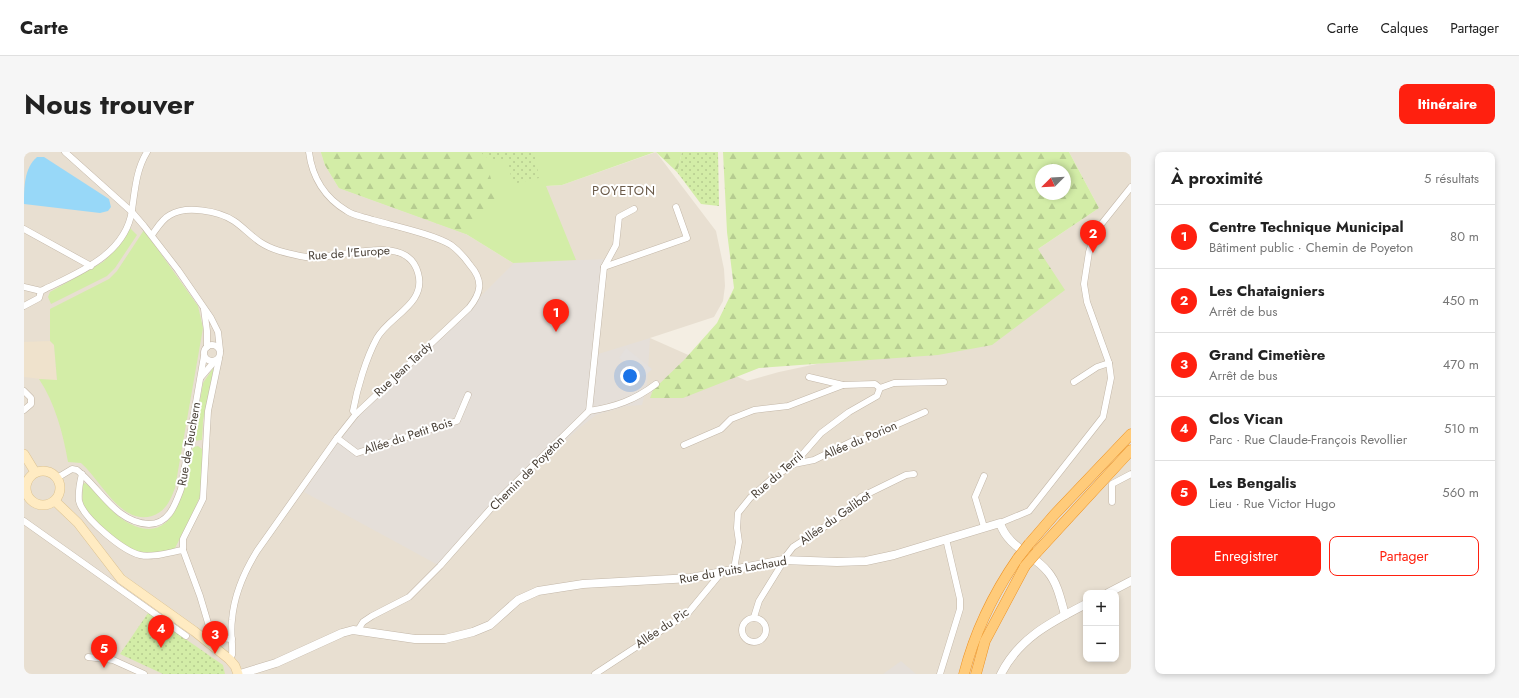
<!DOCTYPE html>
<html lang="fr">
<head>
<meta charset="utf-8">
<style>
  :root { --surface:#fff; --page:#f6f6f6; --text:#222; --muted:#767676; --line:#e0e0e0; --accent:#ff200f }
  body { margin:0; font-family:Jost,sans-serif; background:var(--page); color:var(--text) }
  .controls { position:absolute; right:12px; bottom:12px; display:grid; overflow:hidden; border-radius:8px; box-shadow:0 2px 6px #0003 }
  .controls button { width:36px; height:36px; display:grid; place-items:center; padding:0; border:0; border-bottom:1px solid var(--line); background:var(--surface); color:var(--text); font:20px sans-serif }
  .compass { position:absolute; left:1011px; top:12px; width:36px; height:36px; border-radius:50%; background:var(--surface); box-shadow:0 2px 6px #0003; rotate:246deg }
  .you { position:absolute; left:606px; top:224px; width:14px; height:14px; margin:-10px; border:3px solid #fff; border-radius:50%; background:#1a73e8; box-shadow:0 0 0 6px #1a73e833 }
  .badge { display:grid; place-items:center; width:26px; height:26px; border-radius:50%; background:var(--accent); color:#fff; font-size:13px; font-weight:700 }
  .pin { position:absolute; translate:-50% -33px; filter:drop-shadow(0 1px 2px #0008) }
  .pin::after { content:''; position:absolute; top:21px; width:14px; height:12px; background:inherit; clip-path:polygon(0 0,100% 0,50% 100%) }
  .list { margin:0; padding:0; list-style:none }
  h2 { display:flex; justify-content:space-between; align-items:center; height:52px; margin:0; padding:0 16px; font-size:17px }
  h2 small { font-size:13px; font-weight:400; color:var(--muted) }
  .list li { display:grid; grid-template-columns:26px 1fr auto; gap:12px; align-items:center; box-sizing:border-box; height:64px; padding:0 16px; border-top:1px solid var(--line) }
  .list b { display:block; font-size:15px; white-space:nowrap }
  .list p { margin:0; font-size:13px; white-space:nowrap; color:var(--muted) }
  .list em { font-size:13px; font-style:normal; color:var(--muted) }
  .actions { display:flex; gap:8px; padding:12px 16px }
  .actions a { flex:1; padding:9px 0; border:1px solid var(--accent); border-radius:8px; text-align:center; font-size:14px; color:var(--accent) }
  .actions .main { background:var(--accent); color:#fff }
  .map { position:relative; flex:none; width:1107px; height:522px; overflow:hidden; border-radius:8px }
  header { display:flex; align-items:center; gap:24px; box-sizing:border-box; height:56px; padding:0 20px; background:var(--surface); border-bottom:1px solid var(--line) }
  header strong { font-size:19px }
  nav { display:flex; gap:22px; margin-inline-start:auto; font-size:14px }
  .intro { display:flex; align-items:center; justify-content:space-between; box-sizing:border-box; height:96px; padding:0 24px }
  h1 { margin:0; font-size:28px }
  .button { padding:10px 18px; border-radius:8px; background:var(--accent); color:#fff; font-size:14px; font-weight:700 }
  main { display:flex; gap:24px; padding:0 24px }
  aside { flex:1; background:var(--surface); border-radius:8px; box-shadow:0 2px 6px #0003 }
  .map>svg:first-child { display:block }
  .residential { fill:#e8dfd1; fill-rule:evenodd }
  .industrial { fill:#e5dfd9 }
  .education { fill:#efe2cc }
  .grass { fill:#d3eda7 }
  .forest { fill:url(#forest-firs); fill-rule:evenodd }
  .garden { fill:url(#garden-dots) }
  .parking { fill:#e4e0dd }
  .water { fill:#98d8f8 }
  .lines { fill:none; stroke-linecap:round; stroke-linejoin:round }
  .minor-casing { stroke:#c3b7a8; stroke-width:7 }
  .tertiary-casing { stroke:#c3b7a8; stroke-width:9 }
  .secondary-casing { stroke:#dcc290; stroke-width:10 }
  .trunk-casing { stroke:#ee9323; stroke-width:11 }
  .minor { stroke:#fff; stroke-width:6 }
  .tertiary { stroke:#fff; stroke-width:8 }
  .secondary { stroke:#ffebc2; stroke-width:9 }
  .trunk { stroke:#ffcb7a; stroke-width:10 }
  .trunk-bridge-casing { stroke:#ee9323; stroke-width:11; stroke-linecap:butt }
  .trunk-bridge { stroke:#ffcb7a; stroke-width:10 }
  .labels { text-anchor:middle; stroke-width:4; stroke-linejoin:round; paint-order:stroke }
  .street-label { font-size:12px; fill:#463d33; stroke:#fff }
  .neighbourhood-label { font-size:13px; letter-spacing:1px; fill:#6a5a49; stroke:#fff }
</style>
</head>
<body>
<header>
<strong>Carte</strong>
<nav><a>Carte</a><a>Calques</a><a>Partager</a></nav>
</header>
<div class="intro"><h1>Nous trouver</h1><a class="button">Itinéraire</a></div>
<main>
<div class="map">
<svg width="1107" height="522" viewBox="0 0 1107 522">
  <defs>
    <pattern id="forest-firs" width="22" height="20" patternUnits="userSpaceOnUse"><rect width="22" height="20" fill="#d3eda7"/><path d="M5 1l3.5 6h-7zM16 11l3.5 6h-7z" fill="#b6cc90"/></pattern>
    <pattern id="garden-dots" width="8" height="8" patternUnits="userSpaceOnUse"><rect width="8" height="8" fill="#d3eda7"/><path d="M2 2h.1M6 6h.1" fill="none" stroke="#b6cc90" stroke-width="1.8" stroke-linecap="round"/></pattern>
  </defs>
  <rect width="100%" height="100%" fill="#f4eee3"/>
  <path class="residential" d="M0 0H297L301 13 315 36 442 82 489 111 522 34 538 33 632 0 692 79 700 117 701 134 699 149 690 165 626 186 723 229 755 220 802 210 1014 97 1075 56 1045 0H1107V522H0ZM1062 441H1092V507H1062Z"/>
  <g class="industrial">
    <path d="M581 107 574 202 626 186 623 235 618 253 603 254 572 263 554 277 414 413 280 340 320 277 445 156 490 111Z"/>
    <path d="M877 509 892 522H859Z"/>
  </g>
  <path class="education" d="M26 189 30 193 33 229 0 225V190Z"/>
  <g class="grass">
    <path d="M297 0H631L538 33 522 34 552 108 489 111 442 82 315 36 301 13Z"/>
    <path d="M106 76 113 83 91 116 83 124 27 152 24 145 26 140 79 110 96 93Z"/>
    <path d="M120 78 174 154 179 176 151 336C146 349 142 359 128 364 96 373 77 328 57 311L44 310C39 281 31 251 15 227L33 228 30 193 26 189V157L85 127 93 119Z"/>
    <path d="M190 215 179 269 178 288 169 289 179 231Z"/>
    <path d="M174 294 178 297V323L176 344 169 361 150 398C140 399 129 403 119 401 100 398 68 371 60 354 57 349 59 338 59 332L61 331C76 342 85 359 101 369 152 400 162 333 167 299L170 295Z"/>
  </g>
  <g class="forest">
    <path d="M297 0H457L461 5 473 49 442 82 315 36 301 13Z"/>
    <path d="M632 0H658L653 20Z"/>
    <path d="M699 0H1045L1075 56 1014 97 1041 138 968 193 914 203 735 216 659 246H626L629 238 660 208 693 171 710 136 703 80ZM1017 18H1041V42H1017Z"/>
  </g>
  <g class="garden">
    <path d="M457 0H511L515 26 489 32 483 8C473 8 463 9 457 0Z"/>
    <path d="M658 0H694L695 54 677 52 653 20Z"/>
    <path d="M124 461 199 513 201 522H139L96 502Z"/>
  </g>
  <path class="parking" d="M602 196 628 217 623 222 617 225 595 206Z"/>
  <path class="water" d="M13 5H20L85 47 87 55 84 59 76 61 0 52C0 36 0 16 13 5Z"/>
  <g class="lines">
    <g class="minor-casing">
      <g id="minor">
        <path d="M41 0 108 60 120 74 154 118 187 166 194 180 196 198"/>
        <path d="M0 77 67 114"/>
        <path d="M128 83C133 76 138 67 146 63 162 53 195 59 210 69 219 75 227 84 236 90 248 98 262 101 276 104 309 112 382 76 394 121 403 152 365 164 353 186 342 206 333 237 329 259L332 262"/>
        <path d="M580 115 663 86 652 55"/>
        <path d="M0 135 17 139 21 137C56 120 102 102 108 58 111 38 112 18 123 0"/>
        <path d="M0 154 15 146 17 139"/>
        <path d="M180 157 183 179V195"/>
        <circle cx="188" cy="201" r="8"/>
        <path d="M177 225 190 210"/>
        <path d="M785 225 819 233 851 232 856 236"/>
        <path d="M1050 230 1073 215 1085 211"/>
        <path d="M856 236 870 231 920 230"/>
        <path d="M0 239 7 246V252L0 258"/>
        <path d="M565 259C591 255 611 248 632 232"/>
        <path d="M313 286 333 301 433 269 444 243"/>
        <path d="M660 293 697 277 707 267 730 258 764 254 819 233"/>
        <path d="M770 312 790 308 829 289 840 287 901 260"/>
        <path d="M58 322C56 330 54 340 55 349 59 366 99 399 116 403 129 406 146 400 159 398L176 444 187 481 195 486 208 487"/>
        <path d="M33 326 48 317 53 318C76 336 92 371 125 372 145 372 151 353 157 337L180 204"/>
        <path d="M1088 350V332L1107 322"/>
        <path d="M0 369 162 484"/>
        <path d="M976 371 1005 359 1079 265 1087 226 1085 211 1063 150 1060 132 1065 100 1071 80 1107 35"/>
        <path d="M960 375 951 345 960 324"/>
        <path d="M159 398V387L179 347 184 259 195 207"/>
        <path d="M712 418 711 411 715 390 713 376 714 361 726 346 750 325 770 312 797 281 825 260 853 244 856 236"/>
        <path d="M730 465 735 449 756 415 759 408 769 395 822 361 837 345 882 323 890 322"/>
        <circle cx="730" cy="478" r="12"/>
        <path d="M334 478 339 470 348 464 385 445 416 414 477 345 565 259 580 115 592 93 595 65 610 57"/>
        <path d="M64 505 89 508 120 522"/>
        <path d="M205 507 208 503C209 491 206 480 208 468 210 443 220 420 233 399L313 286 332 262 445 156C457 141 460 129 446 113 441 106 434 98 427 93 409 82 370 74 349 68 341 65 330 64 323 59 301 46 288 25 285 0"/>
        <path d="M571 522 664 461 697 421"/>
        <path d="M916 522 936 457V447L922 387"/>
      </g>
    </g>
    <g class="tertiary-casing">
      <g id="tertiary">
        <path d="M0 338H2"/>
        <path d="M1084 441 1107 429"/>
        <path d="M216 522 252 511 318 481 329 478 391 487H421L449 480 466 473 494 448 514 439 559 432 667 426 759 408 813 410 842 409 870 403 976 371C984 396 1009 401 1024 420 1034 432 1037 449 1041 463"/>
        <path d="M977 522C995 486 1027 470 1062 452"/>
      </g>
    </g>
    <g class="secondary-casing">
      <g id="secondary">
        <path d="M0 302 11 320"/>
        <circle cx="19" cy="336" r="17"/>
        <path d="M31 349 54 371 97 427 170 479 205 507 211 514 214 522"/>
      </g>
    </g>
    <g class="trunk-casing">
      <g id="trunk">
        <path d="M1005 392 1030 363 1107 282"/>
        <path d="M1013 400 1107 298"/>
        <path d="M940 522C951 479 969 442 994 406"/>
        <path d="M952 522 961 489 1001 414"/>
      </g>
    </g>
    <use href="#minor" class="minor"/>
    <use href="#tertiary" class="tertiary"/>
    <use href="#secondary" class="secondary"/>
    <use href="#trunk" class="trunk"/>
    <g class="trunk-bridge-casing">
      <g id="trunk-bridge">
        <path d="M994 406 1005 392"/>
        <path d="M1001 414 1013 400"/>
      </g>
    </g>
    <use href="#trunk-bridge" class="trunk-bridge"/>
  </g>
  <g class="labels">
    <g class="street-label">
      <text transform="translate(325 101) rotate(-4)" y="4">Rue de l'Europe</text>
      <text transform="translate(379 217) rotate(-43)" y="4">Rue Jean Tardy</text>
      <text transform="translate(384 284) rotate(-18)" y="4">Allée du Petit Bois</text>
      <text transform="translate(836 288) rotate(-23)" y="4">Allée du Porion</text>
      <text transform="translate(165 292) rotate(-80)" y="4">Rue de Teuchern</text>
      <text transform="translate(503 321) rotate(-45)" y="4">Chemin de Poyeton</text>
      <text transform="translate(753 323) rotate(-41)" y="4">Rue du Terril</text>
      <text transform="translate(811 366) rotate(-35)" y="4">Allée du Galibot</text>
      <text transform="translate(709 418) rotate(-10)" y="4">Rue du Puits Lachaud</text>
      <text transform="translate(638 476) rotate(-34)" y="4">Allée du Pic</text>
    </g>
    <g class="neighbourhood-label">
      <text x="600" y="43">POYETON</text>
    </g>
  </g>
</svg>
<div class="controls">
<button>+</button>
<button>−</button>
</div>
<svg class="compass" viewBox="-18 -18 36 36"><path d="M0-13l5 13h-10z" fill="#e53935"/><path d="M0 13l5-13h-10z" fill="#767676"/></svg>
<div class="you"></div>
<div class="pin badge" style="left:532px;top:180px">1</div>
<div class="pin badge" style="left:1069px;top:101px">2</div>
<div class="pin badge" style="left:191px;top:502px">3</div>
<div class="pin badge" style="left:137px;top:496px">4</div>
<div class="pin badge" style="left:80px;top:516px">5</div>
</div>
<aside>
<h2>À proximité<small>5 résultats</small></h2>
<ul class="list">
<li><span class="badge">1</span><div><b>Centre Technique Municipal</b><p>Bâtiment public · Chemin de Poyeton</p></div><em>80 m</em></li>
<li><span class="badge">2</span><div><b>Les Chataigniers</b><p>Arrêt de bus</p></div><em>450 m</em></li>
<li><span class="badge">3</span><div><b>Grand Cimetière</b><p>Arrêt de bus</p></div><em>470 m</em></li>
<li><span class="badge">4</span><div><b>Clos Vican</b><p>Parc · Rue Claude-François Revollier</p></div><em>510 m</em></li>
<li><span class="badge">5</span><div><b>Les Bengalis</b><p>Lieu · Rue Victor Hugo</p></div><em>560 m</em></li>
</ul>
<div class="actions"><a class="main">Enregistrer</a><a>Partager</a></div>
</aside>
</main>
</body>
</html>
